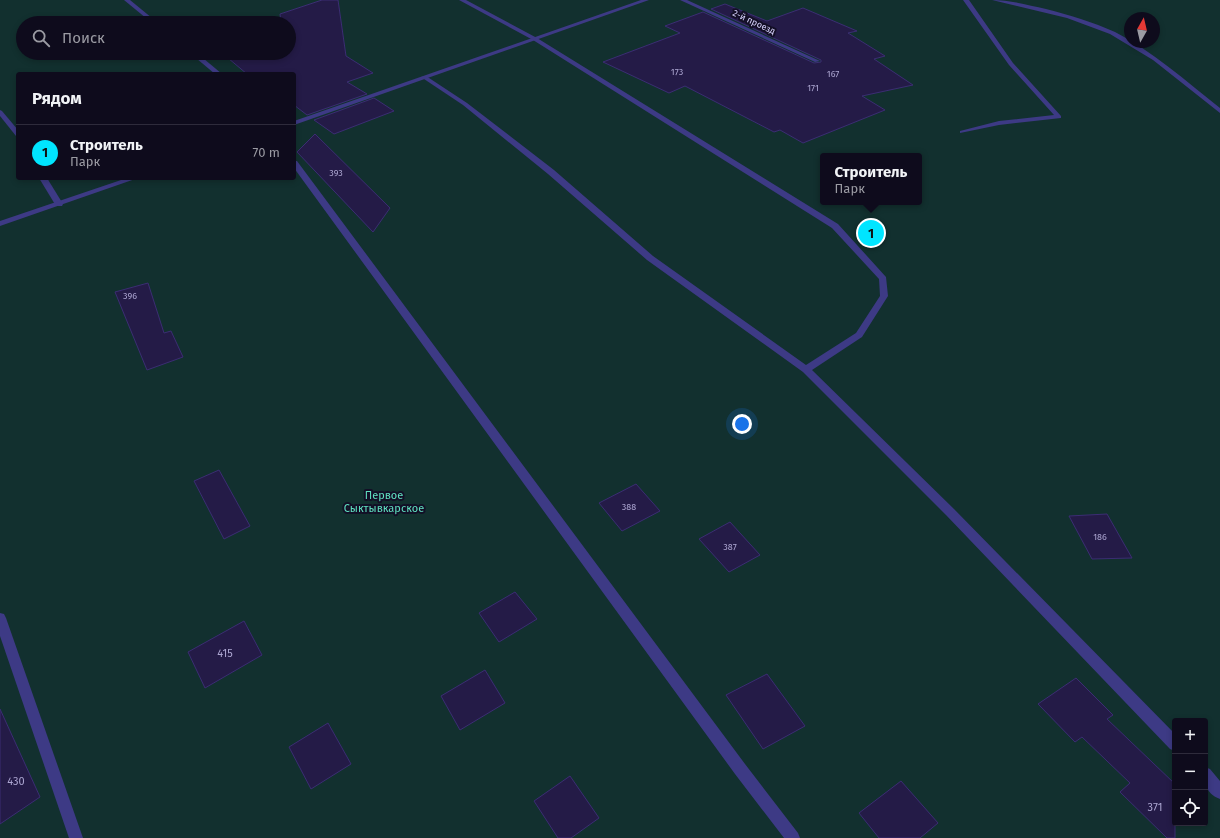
<!DOCTYPE html>
<html lang="ru">
<head>
<meta charset="utf-8">
<style>
  :root { --surface:#0e0b1c; --page:#171425; --text:#f1f3f6; --muted:#9b9ba3; --line:#2e2b3b; --accent:#00e5ff }
  body { margin:0; font-family:"Fira Sans",sans-serif; background:var(--page); color:var(--text) }
  .controls { position:absolute; right:12px; bottom:12px; display:grid; overflow:hidden; border-radius:4px; box-shadow:0 2px 6px #0003 }
  .controls button { width:36px; height:36px; display:grid; place-items:center; padding:0; border:0; border-bottom:1px solid var(--line); background:var(--surface); color:var(--text); font:20px sans-serif }
  .compass { position:absolute; left:1124px; top:12px; width:36px; height:36px; border-radius:50%; background:var(--surface); box-shadow:0 2px 6px #0003; rotate:8deg }
  .you { position:absolute; left:742px; top:424px; width:14px; height:14px; margin:-10px; border:3px solid #fff; border-radius:50%; background:#1a73e8; box-shadow:0 0 0 6px #1a73e833 }
  .badge { display:grid; place-items:center; width:26px; height:26px; border-radius:50%; background:var(--accent); color:#111; font-size:13px; font-weight:700 }
  .pin { position:absolute; translate:-50% -50%; border:2px solid #fff; box-shadow:0 1px 4px #0006 }
  .popup { position:absolute; left:820px; top:153px; width:102px; height:52px; box-sizing:border-box; display:grid; place-content:center; border-radius:4px; background:var(--surface); filter:drop-shadow(0 1px 3px #0005); font-size:13px; white-space:nowrap; color:var(--muted) }
  .popup b { font-size:15px; color:var(--text) }
  .popup::after { content:''; position:absolute; left:50%; top:100%; margin-left:-8px; border:8px solid transparent; border-top-color:var(--surface) }
  .list { margin:0; padding:0; list-style:none }
  h2 { display:flex; justify-content:space-between; align-items:center; height:52px; margin:0; padding:0 16px; font-size:17px }
  h2 small { font-size:13px; font-weight:400; color:var(--muted) }
  .list li { display:grid; grid-template-columns:26px 1fr auto; gap:12px; align-items:center; box-sizing:border-box; height:56px; padding:0 16px; border-top:1px solid var(--line) }
  .list b { display:block; font-size:15px; white-space:nowrap }
  .list p { margin:0; font-size:13px; white-space:nowrap; color:var(--muted) }
  .list em { font-size:13px; font-style:normal; color:var(--muted) }
  .icon { flex:none; width:22px; height:22px; fill:none; stroke:currentColor; stroke-width:2; stroke-linecap:round; stroke-linejoin:round }
  .map { position:relative; flex:none; width:1220px; height:838px; overflow:hidden }
  .search { position:absolute; background:var(--surface); box-shadow:0 2px 6px #0003; left:16px; top:16px; width:280px; height:44px; display:flex; align-items:center; gap:10px; box-sizing:border-box; padding:0 14px; border-radius:22px; color:var(--muted); font-size:15px }
  .panel { position:absolute; background:var(--surface); box-shadow:0 2px 6px #0003; left:16px; top:72px; width:280px; height:108px; border-radius:4px }
  .map>svg:first-child { display:block }
  .green { fill:#12302f; fill-rule:evenodd }
  .building { fill:#241b47; stroke:#3b2d73 }
  .lines { fill:none; stroke-linecap:round; stroke-linejoin:round }
  .lane { fill:#3d3a85; fill-rule:evenodd }
  .street { fill:#3d3a85; fill-rule:evenodd }
  .labels { text-anchor:middle; stroke-width:4; stroke-linejoin:round; paint-order:stroke }
  .far-street-label { font-size:9px; fill:#d9d4ff; stroke:#130f26 }
  .number-label { font-size:9px; fill:#aca6d1 }
  .park-label { font-size:11px; fill:#5fe0c0; stroke:#130f26 }
  .near-number-label { font-size:11px; fill:#aca6d1 }
</style>
</head>
<body>
<div class="map">
<svg width="1220" height="838" viewBox="0 0 1220 838">
  <rect width="100%" height="100%" fill="#130f26"/>
  <path class="green" d="M0 0H1220V838H0ZM1130 18H1154V42H1130ZM23 23H289V53H23ZM18 74H294V178H18ZM823 156H919V202H823ZM1175 721H1205V823H1175Z"/>
  <g class="building">
    <path d="M322 0H338L346 56 373 73 347 82 367 94 307 115 294 105V74H247L222 53H289V23H281L280 14Z"/>
    <path d="M725 4 767 21 803 8 857 31 848 33 885 56 874 59 913 85 862 96 885 110 803 143 780 130 774 132 685 86 669 93 603 62 680 33 665 26 703 12 814 63 821 62V60L711 9Z"/>
    <path d="M374 98 394 111 334 134 314 120Z"/>
    <path d="M315 134 390 208 373 232 297 152Z"/>
    <path d="M148 283 164 333 171 331 183 357 147 370 115 292Z"/>
    <path d="M219 470 250 526 224 539 194 481Z"/>
    <path d="M636 484 660 511 622 531 599 503Z"/>
    <path d="M1107 514 1132 558 1092 559 1069 516Z"/>
    <path d="M730 522 760 555 729 572 699 539Z"/>
    <path d="M515 592 537 619 499 642 479 613Z"/>
    <path d="M244 621 262 655 205 688 188 652Z"/>
    <path d="M485 670 505 703 460 730 441 696Z"/>
    <path d="M767 674 805 726 763 749 726 695Z"/>
    <path d="M1076 678 1113 715 1107 719 1175 784V838H1167L1120 792 1130 783 1082 737 1075 742 1038 704Z"/>
    <path d="M0 709 40 797 0 824Z"/>
    <path d="M328 723 351 764 311 789 289 747Z"/>
    <path d="M570 776 599 818 571 838H558L534 801Z"/>
    <path d="M901 781 938 823 920 838H879L859 813Z"/>
  </g>
  <g class="lines">
    <g class="lane">
      <path d="M124 0H130L158 23H152Z"/>
      <path d="M459 0H466L537 38 838 224 886 277 888 296 862 337 812 370 954 509 1175 734V751L1170 749 946 515 803 372 647 260 548 174 463 105 421 77 426 76 467 103 554 170 653 256 806 365 856 333 880 296 879 279 832 228 533 40Z"/>
      <path d="M680 0H687L820 61 815 62Z"/>
      <path d="M963 0H969L1013 63 1061 116V118L999 125 960 133V131L999 121 1054 115 1009 65Z"/>
      <path d="M992 0C1010 0 1028 5 1046 9 1069 15 1093 22 1115 32 1152 51 1186 81 1220 108V113L1153 60 1110 34 1067 18Z"/>
      <path d="M190 53H197L222 74H215Z"/>
      <path d="M0 110 2 111 18 130V137L16 136 0 116Z"/>
      <path d="M294 161H297L745 764 798 833 800 838H784L735 774 294 168Z"/>
      <path d="M39 178H47L63 204 62 206H56Z"/>
      <path d="M0 613 4 614 6 618 83 838H69L0 636Z"/>
      <path d="M1205 767 1210 769 1220 781V799C1204 793 1205 781 1205 767Z"/>
    </g>
    <g class="street">
      <path d="M641 0H649L294 125V121Z"/>
      <path d="M127 178H138L0 226V221Z"/>
    </g>
  </g>
  <g class="labels">
    <g class="far-street-label">
      <text transform="translate(754 22) rotate(25)" y="3">2-й проезд</text>
    </g>
    <g class="number-label">
      <text x="677" y="75">173</text>
      <text x="833" y="77">167</text>
      <text x="813" y="91">171</text>
      <text x="336" y="176">393</text>
      <text x="130" y="299">396</text>
      <text x="629" y="510">388</text>
      <text x="1100" y="540">186</text>
      <text x="730" y="550">387</text>
    </g>
    <g class="park-label">
      <text x="384" y="499">Первое<tspan x="384" dy="13">Сыктывкарское</tspan></text>
    </g>
    <g class="near-number-label">
      <text x="225" y="657">415</text>
      <text x="16" y="785">430</text>
      <text x="1155" y="811">371</text>
    </g>
  </g>
</svg>
<div class="controls">
<button>+</button>
<button>−</button>
<button><svg class="icon" aria-label="locate" viewBox="0 0 24 24"><circle cx="12" cy="12" r="6"/><path d="M12 2v4M12 18v4M2 12h4M18 12h4"/></svg></button>
</div>
<svg class="compass" viewBox="-18 -18 36 36"><path d="M0-13l5 13h-10z" fill="#e53935"/><path d="M0 13l5-13h-10z" fill="#9b9ba3"/></svg>
<div class="you"></div>
<div class="pin badge" style="left:871px;top:233px">1</div>
<div class="popup"><b>Строитель</b>Парк</div>
<div class="search"><svg class="icon" aria-label="search" viewBox="0 0 24 24"><circle cx="10" cy="10" r="6"/><path d="M15 15l6 6"/></svg>Поиск</div>
<section class="panel">
<h2>Рядом<small></small></h2>
<ul class="list">
<li><span class="badge">1</span><div><b>Строитель</b><p>Парк</p></div><em>70 m</em></li>
</ul>
</section>
</div>
</body>
</html>
